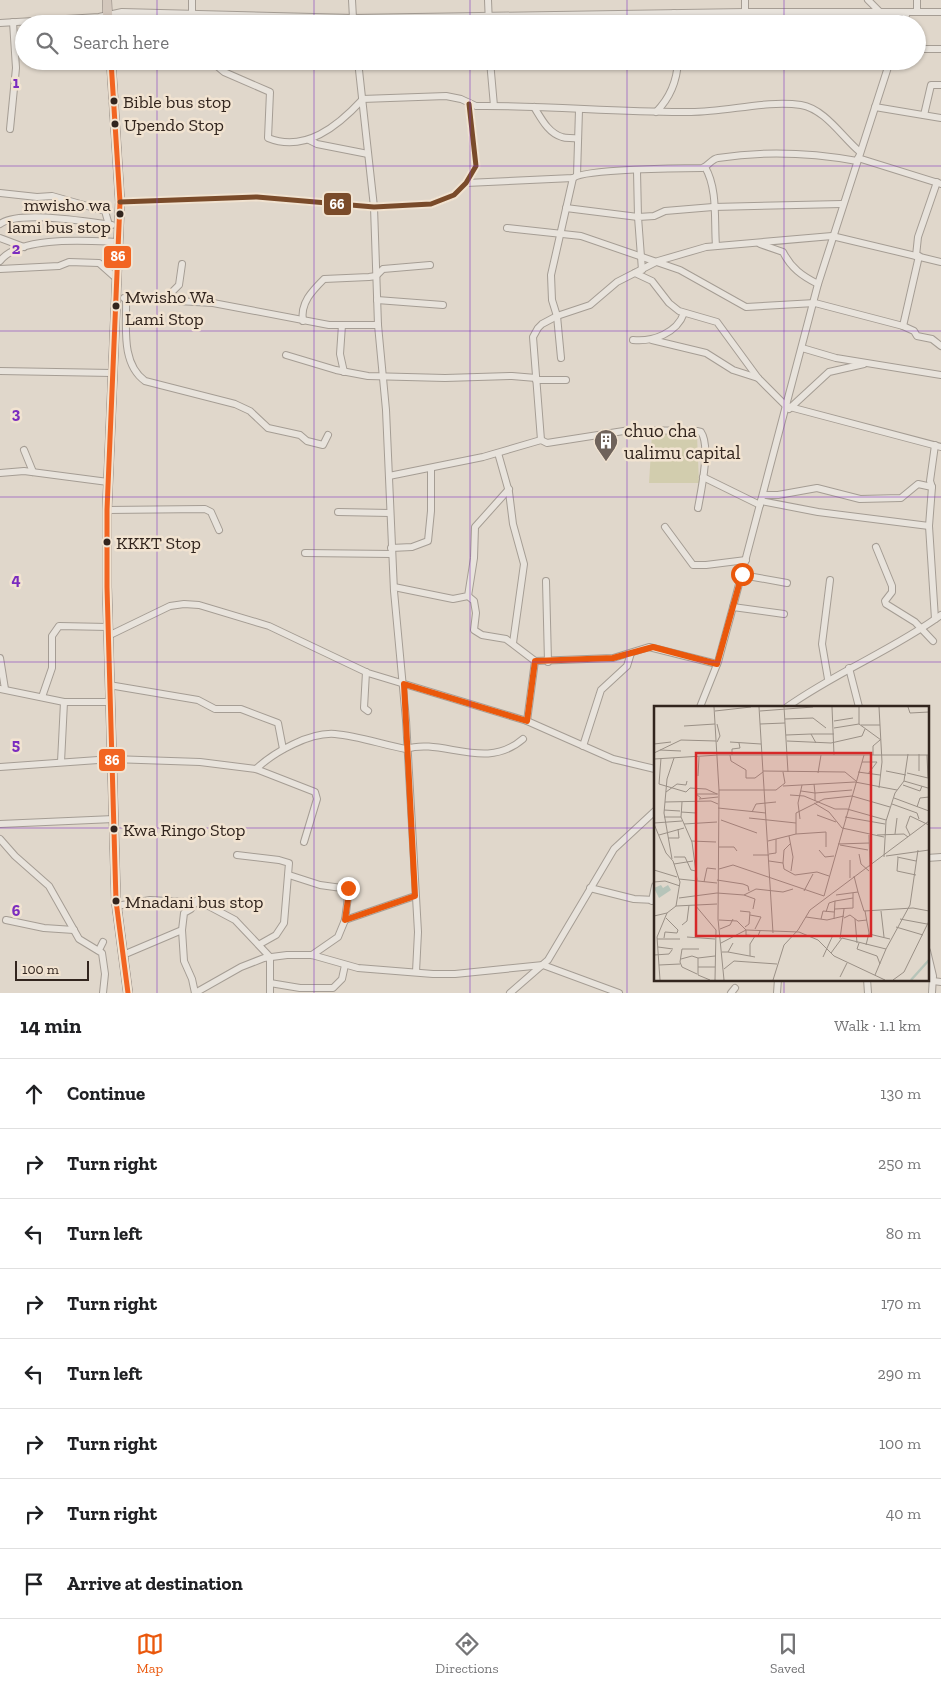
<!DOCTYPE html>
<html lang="en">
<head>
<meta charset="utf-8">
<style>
  :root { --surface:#fff; --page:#f6f6f6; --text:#202124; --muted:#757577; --line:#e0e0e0; --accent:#ea580c }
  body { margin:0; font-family:"Zilla Slab",serif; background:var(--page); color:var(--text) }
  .scale { position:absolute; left:15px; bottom:12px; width:74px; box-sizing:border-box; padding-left:5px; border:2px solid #32251e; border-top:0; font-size:14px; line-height:18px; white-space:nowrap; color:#32251e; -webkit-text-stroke:4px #f1e3d1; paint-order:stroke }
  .stop { position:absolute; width:15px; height:15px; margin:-11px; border:4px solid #ea580c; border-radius:50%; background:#fff }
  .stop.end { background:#ea580c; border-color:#fff; box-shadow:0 1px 5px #0008 }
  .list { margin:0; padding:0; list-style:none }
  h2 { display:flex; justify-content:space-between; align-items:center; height:65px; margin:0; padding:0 20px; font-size:21px }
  h2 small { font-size:16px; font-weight:400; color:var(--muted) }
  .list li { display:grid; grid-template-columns:32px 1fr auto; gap:15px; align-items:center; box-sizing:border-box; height:70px; padding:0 20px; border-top:1px solid var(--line) }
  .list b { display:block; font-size:19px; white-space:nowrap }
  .list em { font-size:16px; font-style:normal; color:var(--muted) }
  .icon { flex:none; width:28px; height:28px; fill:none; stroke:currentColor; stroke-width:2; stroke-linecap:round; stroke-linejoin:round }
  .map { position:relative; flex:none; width:941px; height:993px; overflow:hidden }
  .search { position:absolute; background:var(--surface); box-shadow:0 1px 4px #0004; left:15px; right:15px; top:15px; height:55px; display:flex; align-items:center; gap:12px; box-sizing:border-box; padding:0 18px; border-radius:28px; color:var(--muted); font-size:19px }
  .sheet { height:625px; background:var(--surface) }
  nav { display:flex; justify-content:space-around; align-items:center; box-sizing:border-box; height:70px; border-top:1px solid var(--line); background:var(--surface); font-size:14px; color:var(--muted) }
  nav a { display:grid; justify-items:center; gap:2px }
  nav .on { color:var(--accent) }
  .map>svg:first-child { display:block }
  .green { fill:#d2cdae }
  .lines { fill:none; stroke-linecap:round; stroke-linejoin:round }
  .minor-casing { stroke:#a59d94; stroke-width:8 }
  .highway-casing { stroke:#8b827b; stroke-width:10 }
  .minor { stroke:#e8e3dc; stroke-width:6 }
  .highway { stroke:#d3c7bc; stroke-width:9 }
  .bus-1-casing { stroke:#f1e3d1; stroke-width:9 }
  .bus-2-casing { stroke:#f1e3d1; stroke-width:9 }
  .bus-1 { stroke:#f26522; stroke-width:5 }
  .bus-2 { stroke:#7a4b2a; stroke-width:5 }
  .route { stroke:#ea580c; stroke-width:6 }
  .grid { fill:none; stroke:#7b2cbf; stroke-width:1; stroke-opacity:0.55 }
  .bus-dot { fill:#32251e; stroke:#f1e3d1; stroke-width:2 }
  .labels { text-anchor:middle; stroke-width:5; stroke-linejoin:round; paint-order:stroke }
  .bus-label { font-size:18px; fill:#32251e; stroke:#f1e3d1; text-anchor:start }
  .poi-label { font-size:19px; fill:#32251e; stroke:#f1e3d1; text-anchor:start }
  .inset-river { fill:none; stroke:#b6c4b9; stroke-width:2.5 }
  .inset-road { fill:none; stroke:#9a9086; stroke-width:1 }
  .view { fill:#d62828; fill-opacity:0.15; stroke:#d62828; stroke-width:2.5 }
  .inset-edge { fill:none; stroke:#32251e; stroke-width:2.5 }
  .grid-label { font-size:16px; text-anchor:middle; font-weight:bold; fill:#7b2cbf; stroke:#f1e3d1; stroke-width:5; stroke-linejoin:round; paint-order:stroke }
  .line-badge { stroke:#f1e3d1; stroke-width:2 }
  .badge-label { font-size:14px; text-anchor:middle; font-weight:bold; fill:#fff }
</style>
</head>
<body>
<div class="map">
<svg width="941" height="993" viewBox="0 0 941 993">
  <rect width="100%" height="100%" fill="#e0d7cb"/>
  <path class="green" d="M652 434 697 435 699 483H649Z"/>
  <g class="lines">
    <g class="minor-casing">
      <g id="minor">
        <path d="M192 0V14"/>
        <path d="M352 0 353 18"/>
        <path d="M488 0 489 24"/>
        <path d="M745 0V12"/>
        <path d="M868 0 880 12"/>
        <path d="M917 12V0"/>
        <path d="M674 13 675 24"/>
        <path d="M841 13 847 24"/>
        <path d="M180 14 181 24"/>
        <path d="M0 23 99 17 122 12 353 18 745 12H941"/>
        <path d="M903 24 907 12"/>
        <path d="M917 49H941"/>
        <path d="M211 61 224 72 270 92 268 138C305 153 338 126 362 100"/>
        <path d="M358 61 374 207 378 325 386 410 394 591 406 720 418 932 416 972"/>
        <path d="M490 61 494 106"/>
        <path d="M362 99 446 96 461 99 476 106C548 105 620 113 691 112 727 112 766 100 801 105 825 109 842 137 860 152"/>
        <path d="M534 107C541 118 548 133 562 137 567 139 572 137 578 139"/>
        <path d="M875 107 941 118"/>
        <path d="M656 112C670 98 677 81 678 61"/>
        <path d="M924 115 931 85H941"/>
        <path d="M10 129 16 68 13 22"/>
        <path d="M309 140 317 144 368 154"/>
        <path d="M858 158 941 184"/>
        <path d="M705 167C718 189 714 221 716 246"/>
        <path d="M577 175 579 110"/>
        <path d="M466 183 573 178C584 169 682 168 702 168 709 166 711 159 718 158 763 151 812 153 857 161"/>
        <path d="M0 193 37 197 52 196 105 211 109 225"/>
        <path d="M120 202 257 197 374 207 431 204 454 195 466 183 476 166 469 104"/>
        <path d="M566 208 638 217 637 171"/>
        <path d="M0 224C20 210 87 222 112 225"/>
        <path d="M507 228 581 236 680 270 746 307 815 303 903 326 914 331 917 336 932 339 941 346"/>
        <path d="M0 238 24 247"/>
        <path d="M760 244 783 252C791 268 802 276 818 284"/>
        <path d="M916 256 918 237 937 182"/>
        <path d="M0 261C20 235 89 241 119 242"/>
        <path d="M0 269 59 266 69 262 99 263 117 279"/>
        <path d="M642 270 638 217 654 216 665 211 713 207 842 204"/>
        <path d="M635 273 652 281 669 303 679 311 717 322 758 378 786 406 941 447"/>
        <path d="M124 298 213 303 329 325H378"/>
        <path d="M126 298C127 324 120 363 145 381L235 404 250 411 268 428 300 435 307 441 323 445 328 435"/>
        <path d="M164 300 179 285 182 264"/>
        <path d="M377 300 443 305"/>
        <path d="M303 321C300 303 312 291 324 279L369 277 376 276 383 269 430 265"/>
        <path d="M342 325 340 354 344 372"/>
        <path d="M903 326 919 256"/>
        <path d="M633 340C653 342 677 333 684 313"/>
        <path d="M652 340 706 353 733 370 758 378"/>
        <path d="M802 348 836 358 941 375"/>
        <path d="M286 355 336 370 368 376 445 378 512 376 536 378"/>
        <path d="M561 358 557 316 552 300 551 275 573 178"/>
        <path d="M0 371 112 373"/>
        <path d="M536 380H566"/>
        <path d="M789 409 829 372 864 364"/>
        <path d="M541 440 533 337 538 328 542 324 557 316 590 305 617 282 658 261 706 247 832 236 941 262"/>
        <path d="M935 445 930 481 932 487 929 526 935 619"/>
        <path d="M24 450 33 472"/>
        <path d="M498 453 509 492 513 524 524 564 513 643"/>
        <path d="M0 473 24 471 108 482"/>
        <path d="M389 476 483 457 541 440 547 443 630 430 697 431 701 432C711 446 701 491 698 508"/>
        <path d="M703 477 760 505"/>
        <path d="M763 495H778L817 488 860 499 901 498 918 484 932 487"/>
        <path d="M761 501 818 512 929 526"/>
        <path d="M107 510 205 509 211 512 219 530"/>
        <path d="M338 512 390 513"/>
        <path d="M665 527 693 565H706L746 560"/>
        <path d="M876 547 892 586V592L885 601 886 604 915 622 933 641"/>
        <path d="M391 548 412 547 428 541 431 511V468"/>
        <path d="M305 553 392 554"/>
        <path d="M742 575 787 583"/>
        <path d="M546 581 548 662"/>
        <path d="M394 587 453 599 468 596 474 558 475 527 509 489"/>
        <path d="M468 596 474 601 476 613 474 630 482 635 506 639 535 661 613 658 649 647 717 664"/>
        <path d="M733 607 784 614"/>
        <path d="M108 636 170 606 184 604 199 605 269 626 368 673 527 721 613 759 655 769"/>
        <path d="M0 658 5 689"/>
        <path d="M849 668 859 707"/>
        <path d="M366 672 364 708 368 711"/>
        <path d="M828 679 822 644 830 580"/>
        <path d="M109 685 198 700 215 709H241L278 723 283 749"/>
        <path d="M0 689 64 702H109"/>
        <path d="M42 697 52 668V636L59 626 108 627"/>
        <path d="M700 707 718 662 733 607 818 284 890 61"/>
        <path d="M787 707C836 672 893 650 941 615"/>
        <path d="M527 721 535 661"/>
        <path d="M583 746 601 690 627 666 631 653"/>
        <path d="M61 762 64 702"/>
        <path d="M0 767 112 759 200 762 256 769 315 792 317 799 304 842"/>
        <path d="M256 769C274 752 310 732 335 734 359 736 383 745 406 749 442 737 485 772 523 739"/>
        <path d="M0 824 114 819"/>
        <path d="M0 839 15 856 49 886 79 939 102 953 105 974 103 993"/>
        <path d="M237 855 279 860 289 863 284 923 276 935 260 944"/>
        <path d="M927 858 941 857"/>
        <path d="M289 875 320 885 349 889 345 920 338 937 312 955"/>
        <path d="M590 888 634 899 655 900"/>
        <path d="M652 901 655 886"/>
        <path d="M117 906 150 900 203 903 235 920 270 957V993"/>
        <path d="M6 920 44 928 74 930"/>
        <path d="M345 920 415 896"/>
        <path d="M182 930 184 961 192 979 195 993"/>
        <path d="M99 950 103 942"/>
        <path d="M927 951 933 976 932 993"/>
        <path d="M123 955 182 930 184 913 191 909 196 901"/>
        <path d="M867 979 868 993"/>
        <path d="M933 981 941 982"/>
        <path d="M270 983 300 988H333L342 979 345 965"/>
        <path d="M195 993 241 967 264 958 287 955H312L358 968 433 974H455L543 965 619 993"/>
        <path d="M510 993 548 960 614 849 655 811"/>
        <path d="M731 993 735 988"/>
        <path d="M777 993 778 979"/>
      </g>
    </g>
    <g class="highway-casing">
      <g id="highway">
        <path d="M107 0 108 24"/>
        <path d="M111 61 120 202 107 510V587L116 901 128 993"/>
      </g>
    </g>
    <use href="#minor" class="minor"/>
    <use href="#highway" class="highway"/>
    <g class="bus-1-casing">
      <path id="bus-1" d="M111 61 120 202 107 510V587L116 901 128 993"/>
    </g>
    <g class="bus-2-casing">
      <path id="bus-2" d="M120 202 257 197 374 207 431 204 454 195 466 183 476 166 469 104"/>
    </g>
    <use href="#bus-1" class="bus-1"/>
    <use href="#bus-2" class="bus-2"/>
  </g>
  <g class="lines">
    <path class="route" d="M348 888 349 892 345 920 415 896 404 684 527 721 535 661 613 658 653 647 717 664 742 574"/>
  </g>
  <path class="grid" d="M157 0V24M314 0V24M470 0V24M627 0V24M784 0V24M157 61V993M314 61V993M470 61V993M627 61V993M784 61V707M0 166H941M0 331H941M0 497H941M0 662H941M0 828H655M927 828H941M784 979V993"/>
  <defs>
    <g id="building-pin" transform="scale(1.25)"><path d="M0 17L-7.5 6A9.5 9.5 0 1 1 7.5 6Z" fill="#6f635b" stroke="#f1e3d1"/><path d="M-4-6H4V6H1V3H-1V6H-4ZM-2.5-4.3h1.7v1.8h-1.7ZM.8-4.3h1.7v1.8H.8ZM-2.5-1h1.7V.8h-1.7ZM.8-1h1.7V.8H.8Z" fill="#fff"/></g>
  </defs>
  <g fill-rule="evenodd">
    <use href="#building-pin" x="606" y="441"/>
  </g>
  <g class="bus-dot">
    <circle cx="114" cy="101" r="4.5"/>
    <circle cx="115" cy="124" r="4.5"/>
    <circle cx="120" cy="214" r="4.5"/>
    <circle cx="116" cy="306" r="4.5"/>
    <circle cx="107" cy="542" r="4.5"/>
    <circle cx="114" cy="829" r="4.5"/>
    <circle cx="116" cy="901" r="4.5"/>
  </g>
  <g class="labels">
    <g class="bus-label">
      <text x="123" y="108">Bible bus stop</text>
      <text x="124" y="131">Upendo Stop</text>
      <text x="111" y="211" text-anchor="end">mwisho wa<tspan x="111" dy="22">lami bus stop</tspan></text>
      <text x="125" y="303">Mwisho Wa<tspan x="125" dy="22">Lami Stop</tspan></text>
      <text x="116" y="549">KKKT Stop</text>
      <text x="123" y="836">Kwa Ringo Stop</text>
      <text x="125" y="908">Mnadani bus stop</text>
    </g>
    <g class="poi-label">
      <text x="624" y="437">chuo cha<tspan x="624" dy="22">ualimu capital</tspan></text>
    </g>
  </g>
  <g transform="translate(654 706)">
    <rect width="275" height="275" fill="#e0d7cb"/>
    <path d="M7 179 9 182 14 179 17 184 5 192 0 182Z" fill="#b6c4b9"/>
    <path class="inset-river" d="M257 274 275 254"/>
    <path class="inset-road" d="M60 1 65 84 64 213 70 274M105 1 108 50M130 1 134 66M178 1 180 49M205 1V18L227 34M254 1 256 7 275 6M61 5 97 1M106 5 159 1M131 13 159 12 172 22M180 15 199 12M106 18 131 17M207 19H226M30 20 61 18M180 22 205 18M157 28H180M132 29 157 28 162 37M133 35 177 37 208 30 211 23M63 36 66 30 63 18M76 36 107 38M0 38 17 36M6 44 27 45M0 47 27 34 62 35M254 48 250 75 274 82M76 49 77 55 92 64V72H101L109 66M78 49V43L86 42 85 37M219 49V40L226 34M273 49 274 72M108 50 119 227M7 52 5 78 32 86 36 82 52 83 63 88M0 53 65 49H275M208 56H223L214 68M109 65 191 66 202 75M232 65 252 69M265 65V48M204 66 226 69M164 67 167 49M253 67 274 72M44 70 45 51M201 76 243 84M249 79 266 85 268 80M129 80 201 76M225 82 228 56 225 1M65 84H122L131 77 129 66M147 85 161 87 160 78M12 86 23 78 32 79 33 75M136 89 150 90 181 103H193L232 114M47 92 42 88H64M240 92 275 105M45 93 64 91M161 95V87L198 84M11 96 57 95 64 98M28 96 27 111 38 136 43 174M160 97 175 106 188 122 230 131M238 98 263 107 265 113M263 101 266 92 275 91M64 102 112 107M10 104 26 105M27 106 42 107M98 106 102 98 122 96M163 109 182 116M10 111H27M191 111 231 118M95 112 142 117M146 113 144 97 148 79M67 114 103 127M0 117 28 115M0 118 12 147 19 155 26 176 22 200 13 207 0 210M30 118 63 116M142 128V107L170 93 198 90 236 101M241 128 243 112M5 129 30 122M215 129 216 161M223 129 250 128 254 131M256 129 252 121 256 110 275 119M135 130 139 151 137 165M14 132H25L24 123M37 135 62 136M114 135 142 128 172 126V141M184 138 215 137M186 139 214 144M65 141H80L83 145M165 144 171 151 180 150M115 148 122 147V133M205 148 207 158 215 165M99 149H115M232 150 275 144M20 151H31L37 164 42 165M230 151 232 115 241 87 250 75M243 151 262 155M244 152 243 165 262 169M18 153 10 107 13 73 20 52M115 155 129 157 130 144 137 137M129 157 130 163 141 169 163 166 175 170M20 158 39 155M65 163 79 159 170 190M0 164 23 171M196 172V154M25 173 63 177M63 174 89 178 94 180 95 185M0 176 11 175 26 180M50 176 53 162 62 163M150 185 159 168M204 186 210 205 259 202 275 205M90 189 102 183 129 186 139 183M182 189 204 186 200 170M170 190 210 49M25 192 63 187 90 189 101 193 99 203M41 199 62 224 61 274M22 200 63 198M181 203 199 202V187M86 205 96 206 95 218 91 221M211 205 215 227 212 239M227 205 230 231M172 206 175 197 181 195M96 209 107 211 101 223M152 211 173 214 190 210M190 212 196 209 204 215 213 214M167 213 169 205 180 206M180 213 181 195 199 192M201 213 203 237M246 213 273 218M65 214 83 215 92 224V231M28 219 33 215 35 199M242 221 269 229M66 223 76 219 79 213M215 228 236 233M92 229 104 230 106 225M33 231 61 233M10 232 11 226 23 227 24 224 12 212M3 233H26M186 233 190 203M67 237 92 224 145 226 164 234 180 250 231 274M205 237 203 243 223 250 226 258M4 241 19 243M68 246H74L79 237M74 246 101 251M177 247 188 232 232 243 256 199 264 144M0 249 15 248 18 244M96 250V238L101 230M169 251 179 229M27 253 38 250 44 252M5 259 26 258M44 261H61M70 263 80 255 123 258M43 268 28 261 26 256 28 243H45M221 269 232 243M186 271 193 257M6 274 3 231 13 207M56 274 44 269V252L61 250M119 274 130 239 144 224 156 204 275 115M239 274 250 266 275 215"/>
    <path class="view" d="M42 47H217V230H42Z"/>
    <rect width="275" height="275" class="inset-edge"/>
  </g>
  <g class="grid-label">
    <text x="16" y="88">1</text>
    <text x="16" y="254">2</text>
    <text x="16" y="419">3</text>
    <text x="16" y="585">4</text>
    <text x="16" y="750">5</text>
    <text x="16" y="916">6</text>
  </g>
  <g class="line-badge">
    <rect x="323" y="192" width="29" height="24" rx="5" fill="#7a4b2a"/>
    <rect x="103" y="245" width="29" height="24" rx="5" fill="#f26522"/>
    <rect x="98" y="748" width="28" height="24" rx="5" fill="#f26522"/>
  </g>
  <g class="badge-label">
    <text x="337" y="209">66</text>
    <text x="118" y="261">86</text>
    <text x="112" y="765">86</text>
  </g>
</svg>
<div class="scale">100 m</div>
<div class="stop" style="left:742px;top:574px"></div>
<div class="stop end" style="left:348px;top:888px"></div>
<div class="search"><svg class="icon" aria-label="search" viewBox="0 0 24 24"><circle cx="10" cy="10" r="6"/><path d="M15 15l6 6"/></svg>Search here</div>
</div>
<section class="sheet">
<h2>14 min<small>Walk · 1.1 km</small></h2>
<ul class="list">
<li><svg class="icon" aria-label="ahead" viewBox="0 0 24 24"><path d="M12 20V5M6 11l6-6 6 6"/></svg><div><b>Continue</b></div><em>130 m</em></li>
<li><svg class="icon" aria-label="right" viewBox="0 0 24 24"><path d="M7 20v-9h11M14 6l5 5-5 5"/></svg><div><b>Turn right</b></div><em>250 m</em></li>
<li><svg class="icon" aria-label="left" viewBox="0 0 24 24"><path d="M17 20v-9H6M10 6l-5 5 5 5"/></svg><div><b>Turn left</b></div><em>80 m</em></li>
<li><svg class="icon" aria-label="right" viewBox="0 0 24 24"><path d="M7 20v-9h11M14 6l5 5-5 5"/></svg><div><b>Turn right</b></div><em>170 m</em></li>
<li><svg class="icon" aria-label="left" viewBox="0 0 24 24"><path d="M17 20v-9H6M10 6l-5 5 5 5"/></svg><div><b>Turn left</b></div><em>290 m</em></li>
<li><svg class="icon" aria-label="right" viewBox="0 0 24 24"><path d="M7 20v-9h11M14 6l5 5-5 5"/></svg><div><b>Turn right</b></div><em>100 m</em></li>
<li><svg class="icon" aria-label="right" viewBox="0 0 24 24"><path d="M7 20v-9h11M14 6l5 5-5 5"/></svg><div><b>Turn right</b></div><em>40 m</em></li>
<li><svg class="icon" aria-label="arrive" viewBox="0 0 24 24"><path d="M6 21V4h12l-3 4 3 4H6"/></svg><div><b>Arrive at destination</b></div></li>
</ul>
</section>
<nav>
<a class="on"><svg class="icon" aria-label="map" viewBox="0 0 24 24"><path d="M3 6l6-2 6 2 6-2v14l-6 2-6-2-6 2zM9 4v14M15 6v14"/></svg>Map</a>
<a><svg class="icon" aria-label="directions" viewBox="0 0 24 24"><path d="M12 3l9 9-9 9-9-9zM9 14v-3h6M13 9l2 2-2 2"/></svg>Directions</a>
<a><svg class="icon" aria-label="saved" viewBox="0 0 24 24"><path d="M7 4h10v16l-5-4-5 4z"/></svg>Saved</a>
</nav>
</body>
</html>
